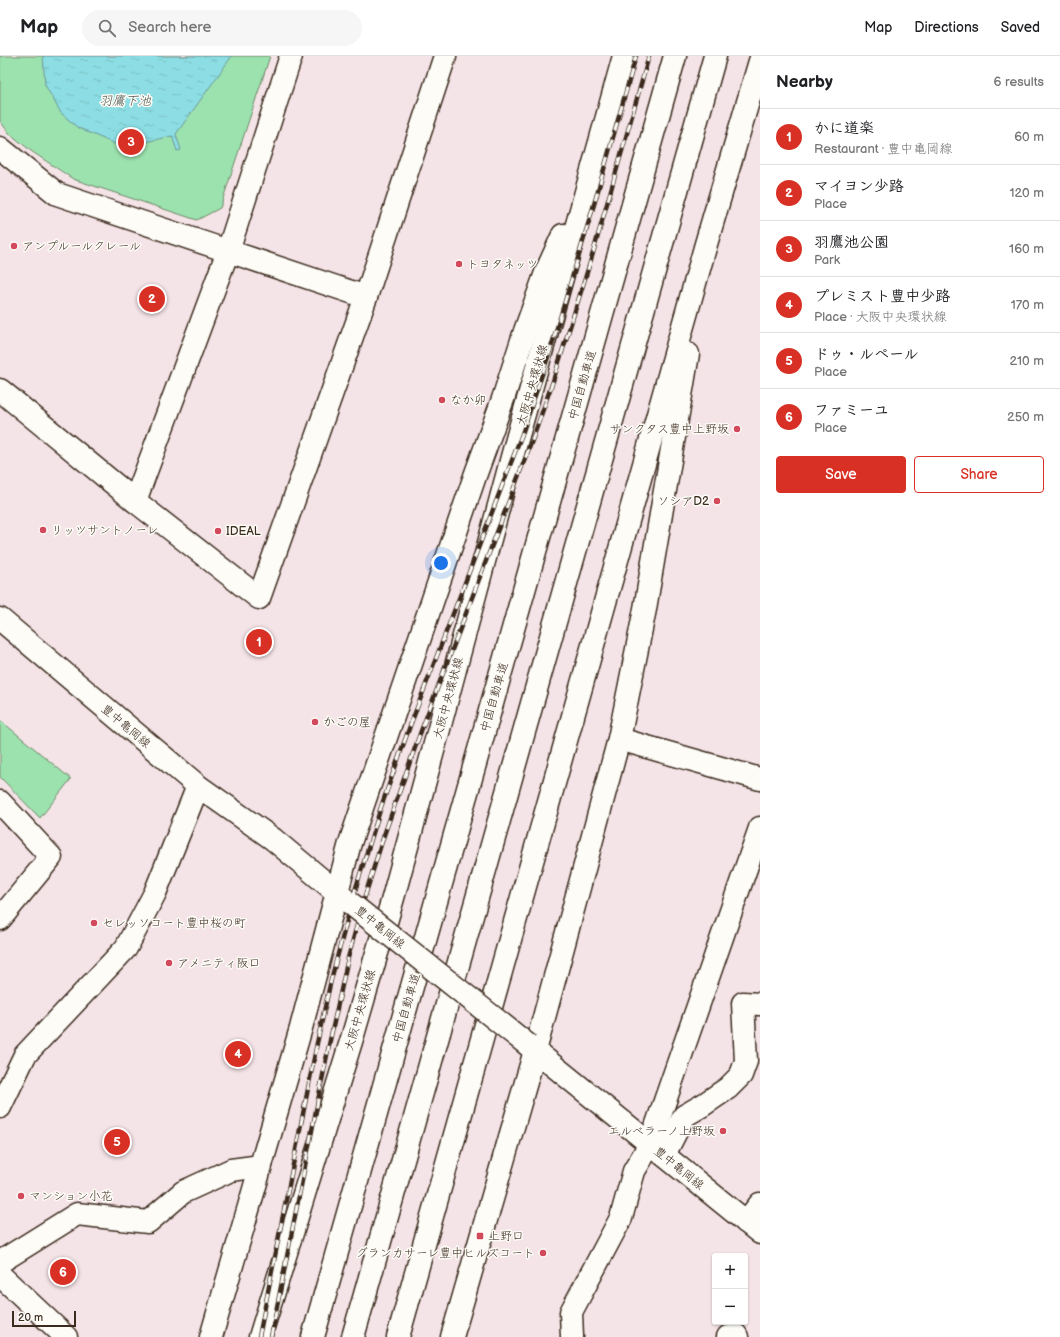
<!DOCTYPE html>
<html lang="en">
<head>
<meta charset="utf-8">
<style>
  :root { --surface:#fff; --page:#f6f6f6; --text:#202124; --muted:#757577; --line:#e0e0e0; --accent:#d93025 }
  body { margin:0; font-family:"Balsamiq Sans","Klee One",sans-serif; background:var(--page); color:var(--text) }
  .controls { position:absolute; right:12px; bottom:12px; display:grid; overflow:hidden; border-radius:4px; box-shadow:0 1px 3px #0004 }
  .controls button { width:36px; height:36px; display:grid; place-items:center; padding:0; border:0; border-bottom:1px solid var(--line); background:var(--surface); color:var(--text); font:20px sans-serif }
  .scale { position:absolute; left:12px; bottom:10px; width:64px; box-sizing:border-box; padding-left:4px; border:2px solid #3b2a1e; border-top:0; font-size:11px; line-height:14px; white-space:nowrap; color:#3b2a1e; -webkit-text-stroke:3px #fdfcf7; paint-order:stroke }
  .you { position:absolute; left:441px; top:507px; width:14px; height:14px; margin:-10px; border:3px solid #fff; border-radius:50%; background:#1a73e8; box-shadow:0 0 0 6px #1a73e833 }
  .badge { display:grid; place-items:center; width:26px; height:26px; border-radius:50%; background:var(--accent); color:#fff; font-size:13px; font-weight:700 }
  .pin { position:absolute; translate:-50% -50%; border:2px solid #fff; box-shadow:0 1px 4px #0006 }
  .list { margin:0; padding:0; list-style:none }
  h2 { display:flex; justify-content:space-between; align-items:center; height:52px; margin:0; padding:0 16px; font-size:17px }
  h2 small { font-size:13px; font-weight:400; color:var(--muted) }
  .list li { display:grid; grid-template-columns:26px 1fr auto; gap:12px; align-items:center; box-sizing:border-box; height:56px; padding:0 16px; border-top:1px solid var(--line) }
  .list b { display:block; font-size:15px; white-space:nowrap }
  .list p { margin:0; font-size:13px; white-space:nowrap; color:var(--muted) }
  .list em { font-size:13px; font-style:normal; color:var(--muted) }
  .actions { display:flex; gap:8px; padding:12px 16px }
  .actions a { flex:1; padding:9px 0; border:1px solid var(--accent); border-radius:4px; text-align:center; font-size:14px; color:var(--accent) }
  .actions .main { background:var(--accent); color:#fff }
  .icon { flex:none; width:22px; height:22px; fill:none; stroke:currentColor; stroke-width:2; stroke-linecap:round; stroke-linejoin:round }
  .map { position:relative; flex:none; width:760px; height:1281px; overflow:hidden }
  header { display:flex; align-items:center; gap:24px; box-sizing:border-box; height:56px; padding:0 20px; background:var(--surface); border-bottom:1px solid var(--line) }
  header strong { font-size:19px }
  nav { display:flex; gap:22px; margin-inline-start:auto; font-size:14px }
  .search { width:280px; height:36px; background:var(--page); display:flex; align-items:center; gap:10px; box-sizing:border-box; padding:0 14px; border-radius:22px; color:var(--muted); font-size:15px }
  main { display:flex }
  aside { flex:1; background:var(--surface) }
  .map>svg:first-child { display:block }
  .green { fill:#9ce2af; stroke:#6c8666 }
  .water { fill:url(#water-ripples); stroke:#6c9695 }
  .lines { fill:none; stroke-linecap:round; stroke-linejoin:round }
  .street-casing { stroke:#3b2a1e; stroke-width:25 }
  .secondary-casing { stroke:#3b2a1e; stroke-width:25 }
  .primary-casing { stroke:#3b2a1e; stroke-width:25 }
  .highway-casing { stroke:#3b2a1e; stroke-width:25 }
  .street { stroke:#fdfcf7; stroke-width:22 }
  .secondary { stroke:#fdfcf7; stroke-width:22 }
  .primary { stroke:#fdfcf7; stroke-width:22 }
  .highway { stroke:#fdfcf7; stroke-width:22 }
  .rail-casing { stroke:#3b2a1e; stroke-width:4.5 }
  .rail { stroke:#fdfcf7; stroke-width:3; stroke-dasharray:9; stroke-linecap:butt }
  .primary-bridge-casing { stroke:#3b2a1e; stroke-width:25; stroke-linecap:butt }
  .primary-bridge { stroke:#fdfcf7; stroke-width:22 }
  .poi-dot { fill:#d1495b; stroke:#fdfcf7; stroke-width:1.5 }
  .labels { text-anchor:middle; stroke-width:3; stroke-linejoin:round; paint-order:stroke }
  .poi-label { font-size:12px; fill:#3b2a1e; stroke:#fdfcf7; text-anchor:start }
  .street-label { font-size:12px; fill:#3b2a1e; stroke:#fdfcf7 }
  .water-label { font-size:13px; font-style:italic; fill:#4f5750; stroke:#fdfcf7 }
</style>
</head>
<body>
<header>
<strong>Map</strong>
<div class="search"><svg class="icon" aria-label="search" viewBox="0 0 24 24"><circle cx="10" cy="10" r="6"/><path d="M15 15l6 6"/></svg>Search here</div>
<nav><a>Map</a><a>Directions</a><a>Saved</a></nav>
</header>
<main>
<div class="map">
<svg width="760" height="1281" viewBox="0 0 760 1281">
  <defs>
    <pattern id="water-ripples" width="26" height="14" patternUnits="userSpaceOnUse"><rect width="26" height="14" fill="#8cdee4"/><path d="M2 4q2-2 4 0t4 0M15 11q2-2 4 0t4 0" fill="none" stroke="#7abfc3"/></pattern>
  </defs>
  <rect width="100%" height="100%" fill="#f5e4e7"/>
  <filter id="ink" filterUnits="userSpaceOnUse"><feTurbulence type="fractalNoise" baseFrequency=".025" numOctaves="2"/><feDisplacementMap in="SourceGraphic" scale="8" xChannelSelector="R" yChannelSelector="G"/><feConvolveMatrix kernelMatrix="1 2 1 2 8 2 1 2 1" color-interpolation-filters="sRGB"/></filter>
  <g filter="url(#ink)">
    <g class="green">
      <path d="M0 0H270L220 152 197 164 73 123 31 95 9 77 0 65Z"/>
      <path d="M0 664 71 723 40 762 0 721Z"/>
    </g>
    <path class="water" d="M43 0H232L176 78 181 94 177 95 172 80 122 91 78 72 61 57 45 29Z"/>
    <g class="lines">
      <g class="street-casing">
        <g id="street">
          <path d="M0 334 135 445 259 542 366 241 445 0"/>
          <path d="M135 445 228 195 366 241"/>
          <path d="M619 683 760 723"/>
          <path d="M0 746 51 801 0 863"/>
          <path d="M0 1051 25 999 126 892 155 837 198 730"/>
          <path d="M664 1099 684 1060 703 1049 728 1032 741 1019 746 1005 743 947 760 948"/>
          <path d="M746 1166 760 1148"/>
          <path d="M0 1206 77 1158 148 1166 183 1136 231 1114 261 1110"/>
          <path d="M0 1219 66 1281"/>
          <path d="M572 1281 571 1256 621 1162 634 1115 650 1088 760 772"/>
          <path d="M728 1281 736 1279 737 1281"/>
        </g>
      </g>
      <g class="secondary-casing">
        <path id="secondary" d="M0 92 57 138 228 195 291 0"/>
      </g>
      <g class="primary-casing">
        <g id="primary">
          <path d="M0 563 198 730 273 783 347 845"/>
          <path d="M528 989 760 1177"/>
          <path d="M211 1281 301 972 350 787 475 420 503 343 525 275 547 214 563 179"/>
          <path d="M260 1281 353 979 393 842 439 673 512 401 624 0"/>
          <path d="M398 1281 706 188 760 5"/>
          <path d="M452 1281 535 995 619 683 645 553 688 298"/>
        </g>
      </g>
      <g class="highway-casing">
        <g id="highway">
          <path d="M313 1281 675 0"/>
          <path d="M353 1281 715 0"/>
        </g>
      </g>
      <use href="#street" class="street"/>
      <use href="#secondary" class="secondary"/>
      <use href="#primary" class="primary"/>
      <use href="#highway" class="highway"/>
      <g class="rail-casing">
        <g id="rail">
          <path d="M259 1281 317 987 331 924 354 838 381 751 410 670 522 378 551 292 595 145 636 0"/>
          <path d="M271 1281 329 989 348 902 364 843 384 779 421 675 533 382 553 325 593 197 649 0"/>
        </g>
      </g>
      <use href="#rail" class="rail"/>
      <g class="primary-bridge-casing">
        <path id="primary-bridge" d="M350 847 528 989"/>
      </g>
      <use href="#primary-bridge" class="primary-bridge"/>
    </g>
  </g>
  <g class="poi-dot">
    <circle cx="14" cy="190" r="4"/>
    <circle cx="459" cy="208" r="4"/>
    <circle cx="442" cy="344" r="4"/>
    <circle cx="737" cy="373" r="4"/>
    <circle cx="717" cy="445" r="4"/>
    <circle cx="43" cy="474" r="4"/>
    <circle cx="218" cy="475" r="4"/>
    <circle cx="315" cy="666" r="4"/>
    <circle cx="94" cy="867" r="4"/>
    <circle cx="169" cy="907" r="4"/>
    <circle cx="723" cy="1075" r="4"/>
    <circle cx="21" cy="1140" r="4"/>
    <rect x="476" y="1176" width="8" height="8" rx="2"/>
    <circle cx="543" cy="1197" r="4"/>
  </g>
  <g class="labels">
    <g class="poi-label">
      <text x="22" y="194">アンプルールクレール</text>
      <text x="467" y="212">トヨタネッツ</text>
      <text x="450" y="348">なか卯</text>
      <text x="729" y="377" text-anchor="end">サンクタス豊中上野坂</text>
      <text x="709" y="449" text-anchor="end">ソシアD2</text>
      <text x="51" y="478">リッツサントノーレ</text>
      <text x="226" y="479">IDEAL</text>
      <text x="323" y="670">かごの屋</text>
      <text x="102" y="871">セレッソコート豊中桜の町</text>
      <text x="177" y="911">アメニティ阪口</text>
      <text x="715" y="1079" text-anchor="end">エルベラーノ上野坂</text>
      <text x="29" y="1144">マンション小花</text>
      <text x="488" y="1184">上野口</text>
      <text x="535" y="1201" text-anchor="end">グランカサーレ豊中ヒルズコート</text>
    </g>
    <g class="street-label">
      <text transform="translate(532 329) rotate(-74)" y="4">大阪中央環状線</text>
      <text transform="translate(582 329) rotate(-74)" y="4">中国自動車道</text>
      <text transform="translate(494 641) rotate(-74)" y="4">中国自動車道</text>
      <text transform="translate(448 642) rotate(-75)" y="4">大阪中央環状線</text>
      <text transform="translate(126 670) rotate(40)" y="4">豊中亀岡線</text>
      <text transform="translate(380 871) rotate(39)" y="4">豊中亀岡線</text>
      <text transform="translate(406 952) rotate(-74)" y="4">中国自動車道</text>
      <text transform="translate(360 954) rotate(-74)" y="4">大阪中央環状線</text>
      <text transform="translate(679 1112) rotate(39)" y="4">豊中亀岡線</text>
    </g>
    <g class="water-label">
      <text x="125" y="49">羽鷹下池</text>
    </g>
  </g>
</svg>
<div class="controls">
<button>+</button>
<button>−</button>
</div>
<div class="scale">20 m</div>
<div class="you"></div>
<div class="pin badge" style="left:259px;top:586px">1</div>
<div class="pin badge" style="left:152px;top:243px">2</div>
<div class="pin badge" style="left:131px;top:86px">3</div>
<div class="pin badge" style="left:238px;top:998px">4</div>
<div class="pin badge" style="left:117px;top:1086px">5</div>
<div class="pin badge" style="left:63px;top:1216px">6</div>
</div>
<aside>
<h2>Nearby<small>6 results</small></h2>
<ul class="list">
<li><span class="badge">1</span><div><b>かに道楽</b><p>Restaurant · 豊中亀岡線</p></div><em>60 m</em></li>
<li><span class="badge">2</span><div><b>マイヨン少路</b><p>Place</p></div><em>120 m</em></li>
<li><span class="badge">3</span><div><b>羽鷹池公園</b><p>Park</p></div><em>160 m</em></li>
<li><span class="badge">4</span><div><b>プレミスト豊中少路</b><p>Place · 大阪中央環状線</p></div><em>170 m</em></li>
<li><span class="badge">5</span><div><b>ドゥ・ルペール</b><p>Place</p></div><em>210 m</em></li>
<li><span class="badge">6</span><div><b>ファミーユ</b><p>Place</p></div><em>250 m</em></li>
</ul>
<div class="actions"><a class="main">Save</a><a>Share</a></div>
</aside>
</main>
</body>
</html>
